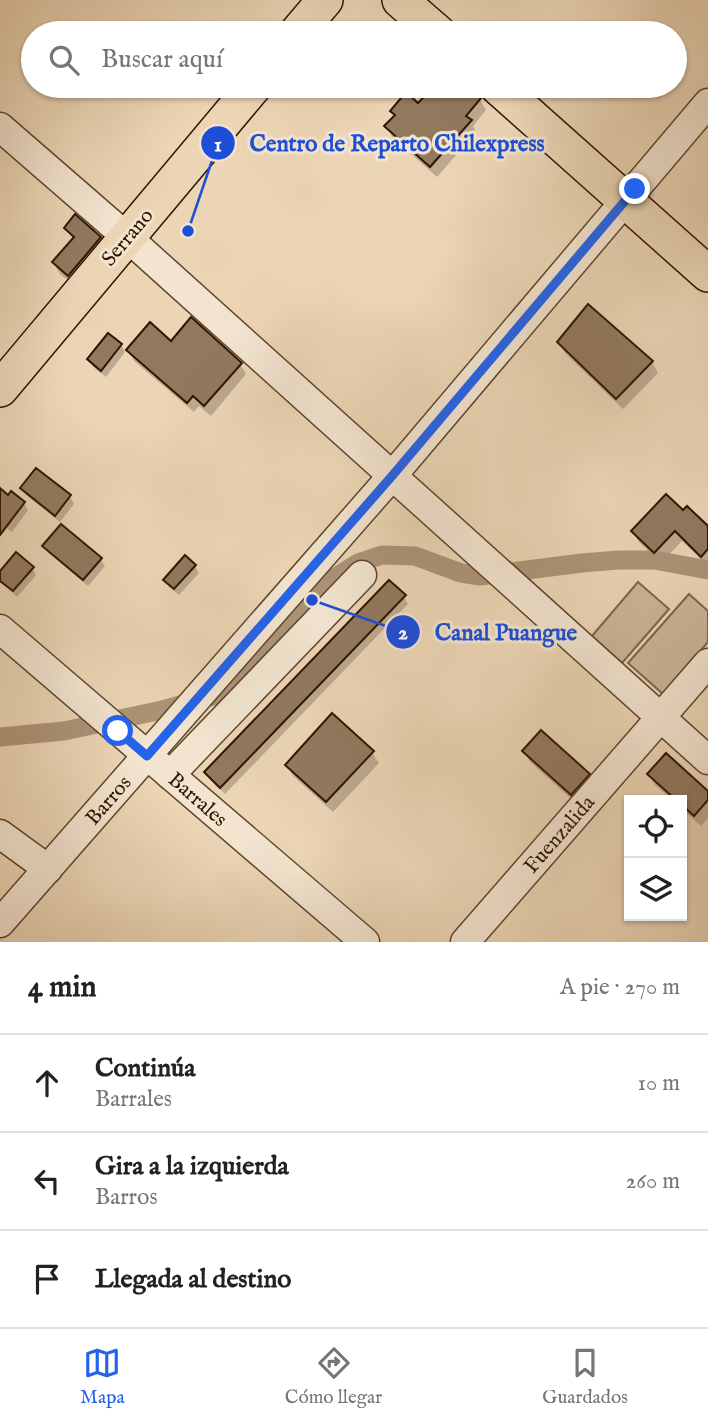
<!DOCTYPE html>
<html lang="es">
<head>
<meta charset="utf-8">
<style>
  :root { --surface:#fff; --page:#f2f2f2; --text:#222; --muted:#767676; --line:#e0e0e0; --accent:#2563eb }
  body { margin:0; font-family:"IM FELL English",serif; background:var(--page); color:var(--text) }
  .controls { position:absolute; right:21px; bottom:21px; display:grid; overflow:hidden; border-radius:0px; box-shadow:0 2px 5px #0004 }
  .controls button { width:63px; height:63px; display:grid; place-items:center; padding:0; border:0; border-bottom:2px solid var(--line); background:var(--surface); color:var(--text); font:35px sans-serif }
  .stop { position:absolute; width:21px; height:21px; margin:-16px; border:5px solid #2563eb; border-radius:50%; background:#fff }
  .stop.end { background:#2563eb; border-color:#fff; box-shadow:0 2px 7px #0008 }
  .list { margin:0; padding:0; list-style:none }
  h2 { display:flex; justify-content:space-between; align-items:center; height:91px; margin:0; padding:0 28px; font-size:30px }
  h2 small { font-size:23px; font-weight:400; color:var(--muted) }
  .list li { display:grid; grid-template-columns:46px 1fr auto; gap:21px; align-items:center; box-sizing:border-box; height:98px; padding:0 28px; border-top:2px solid var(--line) }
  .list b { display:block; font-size:26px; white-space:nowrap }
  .list p { margin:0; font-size:23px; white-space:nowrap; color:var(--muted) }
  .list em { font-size:23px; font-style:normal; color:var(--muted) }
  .icon { flex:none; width:38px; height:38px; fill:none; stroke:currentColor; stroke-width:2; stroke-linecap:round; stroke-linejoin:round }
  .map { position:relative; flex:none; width:708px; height:942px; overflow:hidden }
  .search { position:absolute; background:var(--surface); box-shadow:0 2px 5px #0004; left:21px; right:21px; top:21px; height:77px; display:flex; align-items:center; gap:18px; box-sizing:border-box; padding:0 24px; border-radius:38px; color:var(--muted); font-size:26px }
  .sheet { height:385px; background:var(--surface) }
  nav { display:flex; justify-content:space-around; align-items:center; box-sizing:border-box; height:98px; border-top:2px solid var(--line); background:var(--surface); font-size:19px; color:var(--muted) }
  nav a { display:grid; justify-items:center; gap:4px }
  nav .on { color:var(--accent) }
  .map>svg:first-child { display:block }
  .green { fill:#cbb496; stroke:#7e644b; stroke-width:2 }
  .shadow { fill:#0003 }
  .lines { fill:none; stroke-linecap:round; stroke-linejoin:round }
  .canal { stroke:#ac9477; stroke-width:19 }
  .building { fill:#92795e; stroke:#311500; stroke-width:2 }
  .minor-casing { stroke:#60452d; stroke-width:31 }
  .major-casing { stroke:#311500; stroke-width:38 }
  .minor { stroke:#f2e4cf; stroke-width:28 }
  .major { stroke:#ebd5b5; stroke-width:35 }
  .route { stroke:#2563eb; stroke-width:9 }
  .labels { text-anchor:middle; stroke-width:6; stroke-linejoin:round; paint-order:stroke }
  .street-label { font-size:21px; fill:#311500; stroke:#f2e4cf }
  .leader { fill:none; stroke:#1d4ed8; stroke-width:2.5 }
  .callout-dot { fill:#1d4ed8; stroke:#f2e4cf; stroke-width:2.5 }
  .mark-label { font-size:21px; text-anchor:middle; font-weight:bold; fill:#fff }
  .callout-label { font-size:23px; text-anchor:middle; font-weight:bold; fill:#1d4ed8; stroke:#f2e4cf; stroke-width:6; stroke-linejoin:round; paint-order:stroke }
</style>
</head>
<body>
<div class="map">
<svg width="708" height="942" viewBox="0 0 708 942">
  <rect width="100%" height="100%" fill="#ebd5b5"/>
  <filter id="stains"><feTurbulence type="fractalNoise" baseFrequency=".00286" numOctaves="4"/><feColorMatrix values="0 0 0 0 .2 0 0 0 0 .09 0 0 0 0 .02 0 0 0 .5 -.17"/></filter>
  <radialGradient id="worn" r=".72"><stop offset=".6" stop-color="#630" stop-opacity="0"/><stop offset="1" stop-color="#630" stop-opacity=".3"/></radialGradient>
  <g class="green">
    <path d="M638 582 669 609 622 663 592 636Z"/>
    <path d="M689 594 708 611V642L663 694 628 663Z"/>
  </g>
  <g class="shadow">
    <path d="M436 86H464L480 100 486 110 473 126 476 132 437 177 393 138 387 127 395 117 392 111 419 106Z"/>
    <path d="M66 228 100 238 106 249 75 286 60 274 54 263 74 240Z"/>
    <path d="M588 306 652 362 658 373 623 409 565 353 559 342Z"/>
    <path d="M109 335 121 345 125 352 106 377 93 367 89 360Z"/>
    <path d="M128 350 240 364 246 374 211 416 199 406 194 412 134 361Z"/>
    <path d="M22 488 70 497 74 504 60 522 26 495Z"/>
    <path d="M0 490 9 497 24 503 28 510 12 532 3 525 0 529Z"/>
    <path d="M683 512 708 529V566L682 541 661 563 639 542 633 531Z"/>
    <path d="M45 546 100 559 105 566 88 586 49 553Z"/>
    <path d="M195 566 199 573 179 595 169 587 165 580Z"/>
    <path d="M32 568 36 575 17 597 0 582V574Z"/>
    <path d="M404 597 408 604 225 794 210 779 206 772Z"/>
    <path d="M524 751 588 775 595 786 578 805 530 762Z"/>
    <path d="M372 752 379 763 333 812 293 776 287 765Z"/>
    <path d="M649 774 708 793V818L701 826 682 809V800H672L655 785Z"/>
  </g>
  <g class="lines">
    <path class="canal" d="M0 737 64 731 162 710 213 696 231 686 253 667 312 600 334 578 358 563 382 555 415 556 461 573 480 576 582 563 619 560H654L708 570"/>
  </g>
  <g class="building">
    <path d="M434 86H467L481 98 466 116 472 120 430 167 384 126 395 115 390 111 406 92 418 103Z"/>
    <path d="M75 214 101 237 68 276 52 262 74 237 64 228Z"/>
    <path d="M588 304 653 361 616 399 557 342Z"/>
    <path d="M191 317 242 363 204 406 193 396 187 403 126 350 150 322 171 341Z"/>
    <path d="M108 333 122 344 101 371 87 359Z"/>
    <path d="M36 468 71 495 55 516 20 488Z"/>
    <path d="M0 488 8 495 11 491 25 502 0 535Z"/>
    <path d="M666 494 683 510 687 506 708 526V549L701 557 675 531 654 553 631 531Z"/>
    <path d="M61 524 102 558 83 580 42 546Z"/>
    <path d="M16 552 34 567 13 591 0 581V571Z"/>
    <path d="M185 555 196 565 174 589 163 580Z"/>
    <path d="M389 580 406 595 220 788 204 772Z"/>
    <path d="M332 713 374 751 326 802 285 765Z"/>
    <path d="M541 730 590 774 571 795 522 751Z"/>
    <path d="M666 753 708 791V800L694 816 682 805V800H676L647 774Z"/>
  </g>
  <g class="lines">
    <g class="minor-casing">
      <g id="minor">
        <path d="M0 127 137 246 708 760"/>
        <path d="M0 629 365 942"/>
        <path d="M170 775 362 575"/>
        <path d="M0 834 48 869"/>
        <path d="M0 923 392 476 708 103"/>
        <path d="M465 942 708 663"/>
      </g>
    </g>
    <g class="major-casing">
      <g id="major">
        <path d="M400 0 438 33"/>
        <path d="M297 33 325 0"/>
        <path d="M497 86 708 274"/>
        <path d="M0 389 254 86"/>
      </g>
    </g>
    <use href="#minor" class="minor"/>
    <use href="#major" class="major"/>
  </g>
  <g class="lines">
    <path class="route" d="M118 731 147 756 392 476 635 189"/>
  </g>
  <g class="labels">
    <g class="street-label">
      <text transform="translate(127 237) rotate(-50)" y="7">Serrano</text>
      <text transform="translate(198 799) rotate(41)" y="7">Barrales</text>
      <text transform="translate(108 800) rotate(-49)" y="7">Barros</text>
      <text transform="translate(559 834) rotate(-49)" y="7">Fuenzalida</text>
    </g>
  </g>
  <path class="leader" d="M188 231L218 143M312 600L403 632"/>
  <g class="callout-dot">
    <circle cx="188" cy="231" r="7"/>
    <circle cx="312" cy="600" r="7"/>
    <circle cx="218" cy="143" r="18"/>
    <circle cx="403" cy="632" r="18"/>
  </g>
  <g class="mark-label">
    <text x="218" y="151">1</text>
    <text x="403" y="639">2</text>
  </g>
  <g class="callout-label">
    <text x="397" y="151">Centro de Reparto Chilexpress</text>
    <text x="506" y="640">Canal Puangue</text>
  </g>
  <rect width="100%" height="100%" filter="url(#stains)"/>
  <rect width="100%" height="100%" fill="url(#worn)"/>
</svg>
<div class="controls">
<button><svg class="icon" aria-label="locate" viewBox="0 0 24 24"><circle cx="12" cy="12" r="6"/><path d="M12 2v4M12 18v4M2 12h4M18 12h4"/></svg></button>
<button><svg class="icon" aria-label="layers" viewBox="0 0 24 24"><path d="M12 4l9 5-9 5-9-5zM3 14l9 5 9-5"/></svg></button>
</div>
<div class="stop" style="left:118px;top:731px"></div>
<div class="stop end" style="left:635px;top:189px"></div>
<div class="search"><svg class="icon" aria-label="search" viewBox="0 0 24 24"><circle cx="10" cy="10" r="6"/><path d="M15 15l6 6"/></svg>Buscar aquí</div>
</div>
<section class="sheet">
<h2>4 min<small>A pie · 270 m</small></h2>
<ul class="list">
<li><svg class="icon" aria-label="ahead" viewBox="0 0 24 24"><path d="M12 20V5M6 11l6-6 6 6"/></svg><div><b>Continúa</b><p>Barrales</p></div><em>10 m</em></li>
<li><svg class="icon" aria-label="left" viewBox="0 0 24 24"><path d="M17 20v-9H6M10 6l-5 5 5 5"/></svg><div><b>Gira a la izquierda</b><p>Barros</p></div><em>260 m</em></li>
<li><svg class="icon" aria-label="arrive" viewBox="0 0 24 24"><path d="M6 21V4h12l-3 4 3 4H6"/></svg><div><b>Llegada al destino</b></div></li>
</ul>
</section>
<nav>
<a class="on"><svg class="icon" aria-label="map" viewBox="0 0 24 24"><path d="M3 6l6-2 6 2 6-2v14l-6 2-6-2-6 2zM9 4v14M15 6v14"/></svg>Mapa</a>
<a><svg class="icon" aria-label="directions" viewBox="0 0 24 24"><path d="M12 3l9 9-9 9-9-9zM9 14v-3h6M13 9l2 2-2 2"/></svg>Cómo llegar</a>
<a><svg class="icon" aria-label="saved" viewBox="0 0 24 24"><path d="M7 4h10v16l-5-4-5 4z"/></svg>Guardados</a>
</nav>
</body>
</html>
